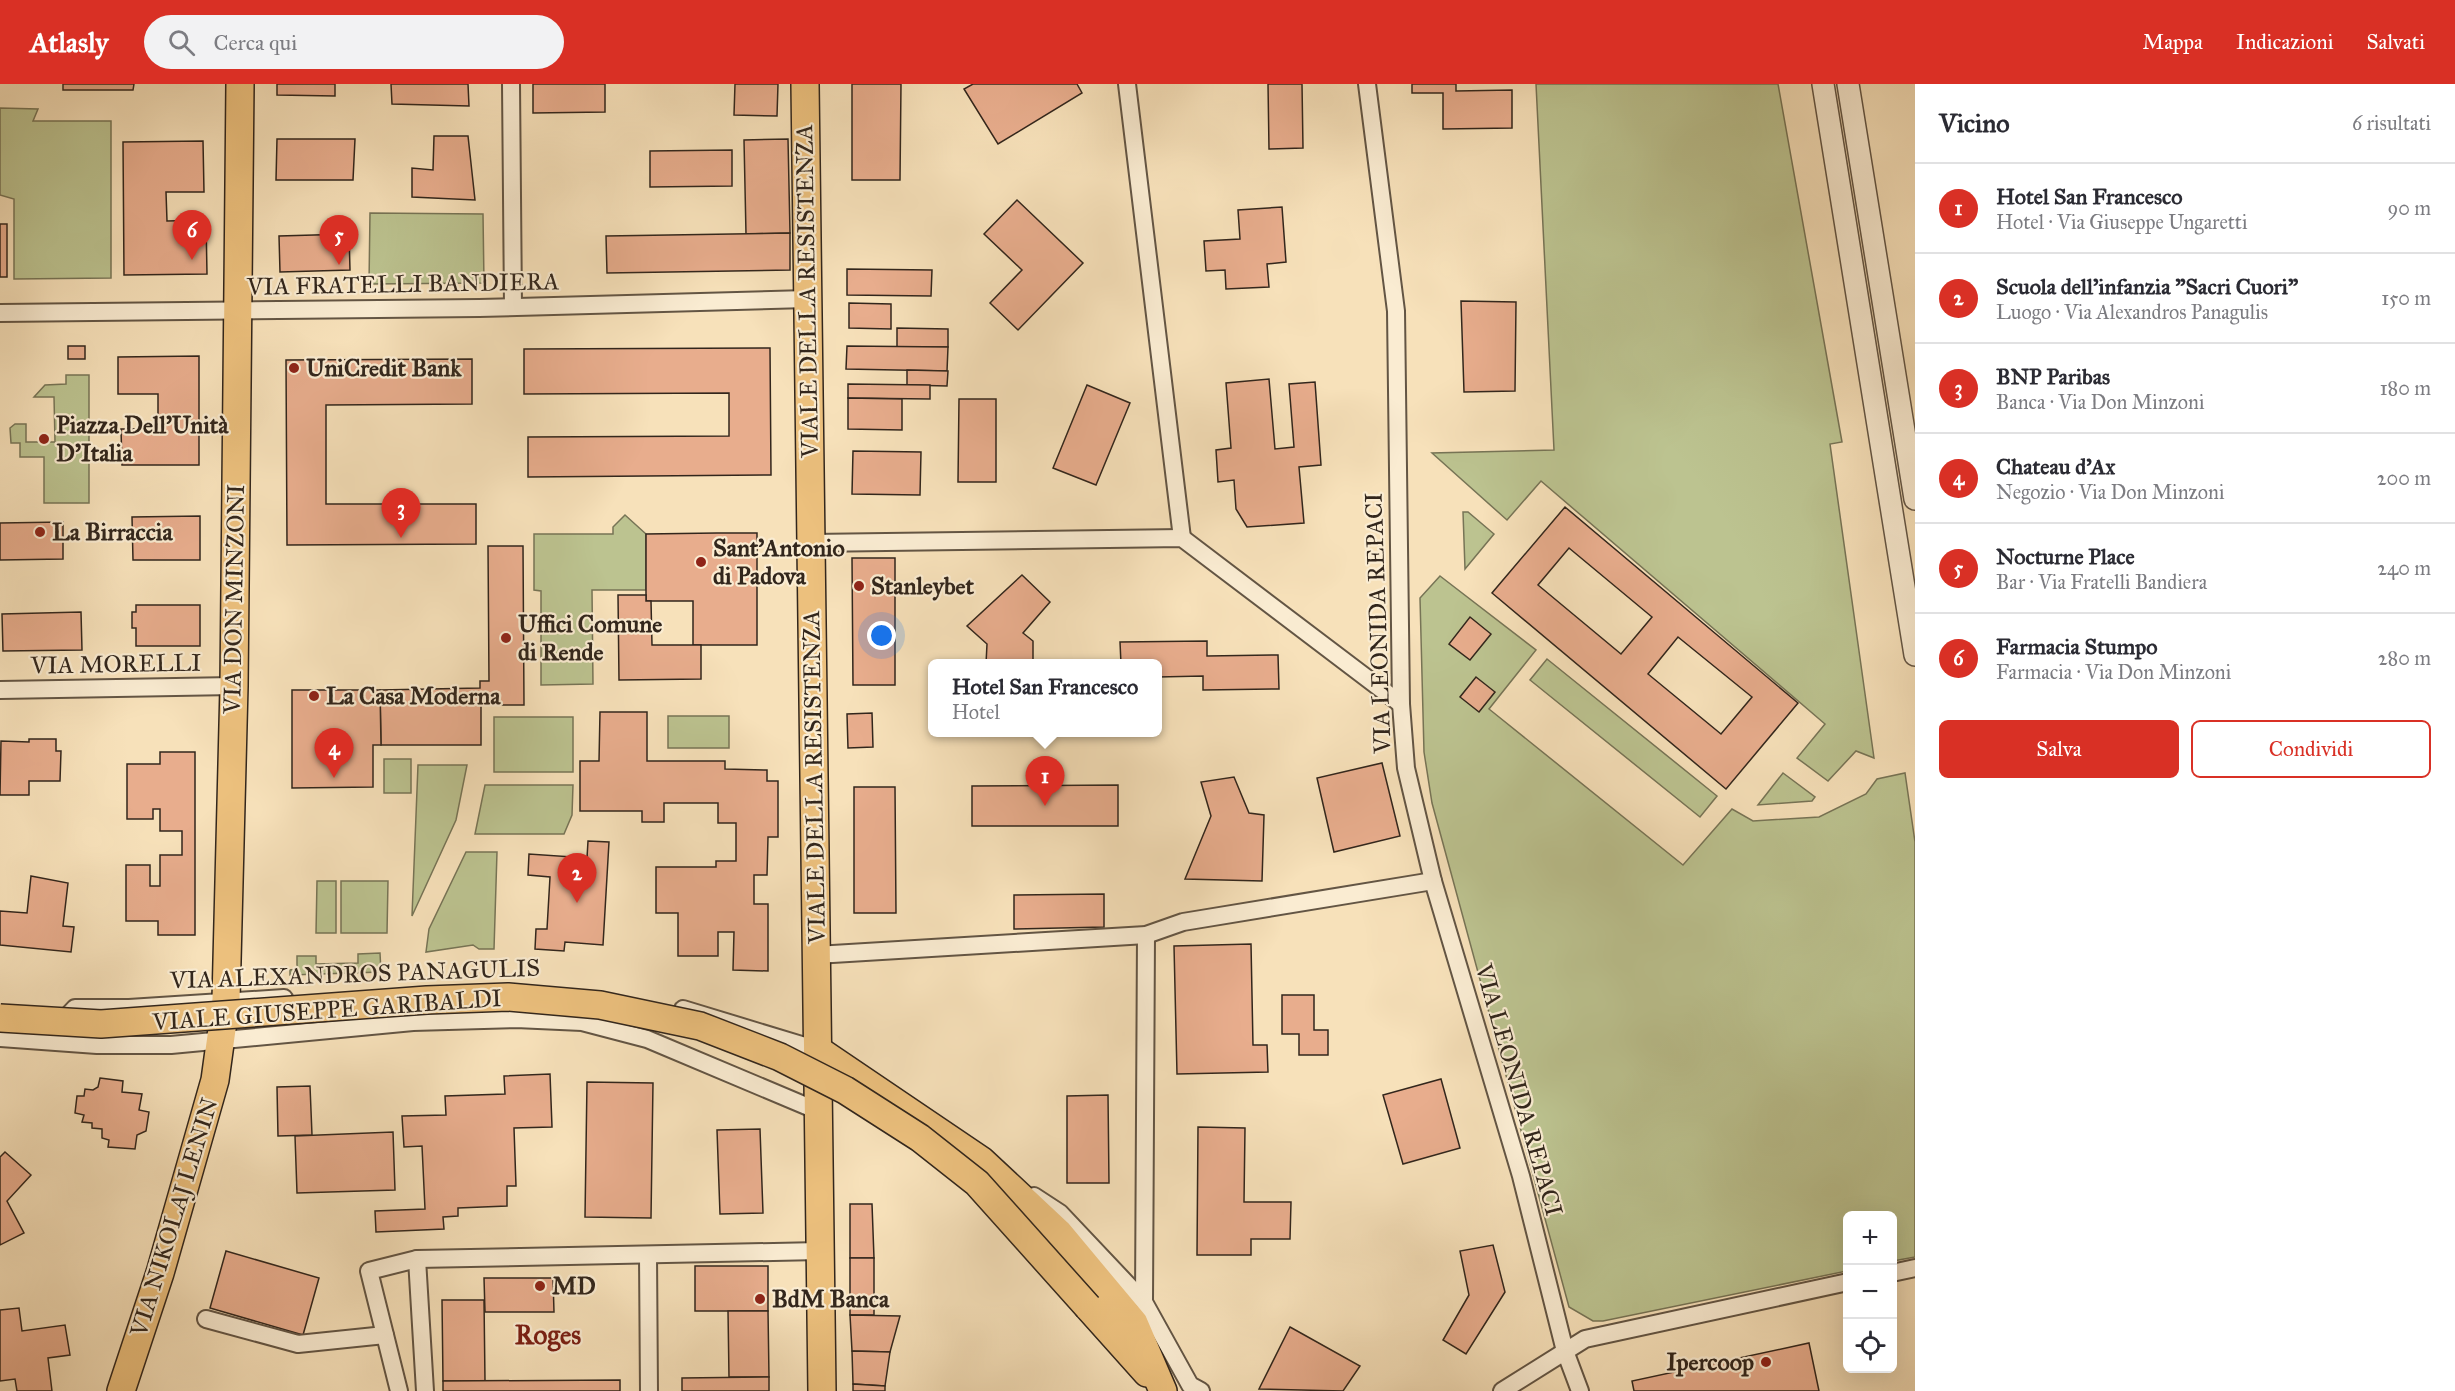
<!DOCTYPE html>
<html lang="it">
<head>
<meta charset="utf-8">
<style>
  :root { --surface:#fff; --page:#f2f2f3; --text:#2b2b33; --muted:#7c7c81; --line:#e1e1e2; --accent:#d93025 }
  body { margin:0; font-family:"IM FELL Great Primer",serif; background:var(--page); color:var(--text) }
  .controls { position:absolute; right:18px; bottom:18px; display:grid; overflow:hidden; border-radius:9px; box-shadow:0 6px 24px #0002 }
  .controls button { width:54px; height:54px; display:grid; place-items:center; padding:0; border:0; border-bottom:2px solid var(--line); background:var(--surface); color:var(--text); font:30px sans-serif }
  .you { position:absolute; left:882px; top:552px; width:21px; height:21px; margin:-15px; border:4px solid #fff; border-radius:50%; background:#1a73e8; box-shadow:0 0 0 9px #1a73e833 }
  .badge { display:grid; place-items:center; width:39px; height:39px; border-radius:50%; background:var(--accent); color:#fff; font-size:20px; font-weight:700 }
  .pin { position:absolute; translate:-50% -50px; filter:drop-shadow(0 2px 3px #0008) }
  .pin::after { content:''; position:absolute; top:32px; width:21px; height:18px; background:inherit; clip-path:polygon(0 0,100% 0,50% 100%) }
  .popup { position:absolute; left:928px; top:575px; width:234px; height:78px; box-sizing:border-box; display:grid; place-content:center; border-radius:9px; background:var(--surface); filter:drop-shadow(0 2px 4px #0005); font-size:20px; white-space:nowrap; color:var(--muted) }
  .popup b { font-size:22px; color:var(--text) }
  .popup::after { content:''; position:absolute; left:50%; top:100%; margin-left:-12px; border:12px solid transparent; border-top-color:var(--surface) }
  .list { margin:0; padding:0; list-style:none }
  h2 { display:flex; justify-content:space-between; align-items:center; height:78px; margin:0; padding:0 24px; font-size:26px }
  h2 small { font-size:20px; font-weight:400; color:var(--muted) }
  .list li { display:grid; grid-template-columns:39px 1fr auto; gap:18px; align-items:center; box-sizing:border-box; height:90px; padding:0 24px; border-top:2px solid var(--line) }
  .list b { display:block; font-size:22px; white-space:nowrap }
  .list p { margin:0; font-size:20px; white-space:nowrap; color:var(--muted) }
  .list em { font-size:20px; font-style:normal; color:var(--muted) }
  .actions { display:flex; gap:12px; padding:18px 24px }
  .actions a { flex:1; padding:14px 0; border:2px solid var(--accent); border-radius:9px; text-align:center; font-size:21px; color:var(--accent) }
  .actions .main { background:var(--accent); color:#fff }
  .icon { flex:none; width:33px; height:33px; fill:none; stroke:currentColor; stroke-width:2; stroke-linecap:round; stroke-linejoin:round }
  .map { position:relative; flex:none; width:1915px; height:1307px; overflow:hidden }
  header { display:flex; align-items:center; gap:36px; box-sizing:border-box; height:84px; padding:0 30px; background:var(--accent); color:#fff }
  header strong { font-size:28px }
  nav { display:flex; gap:33px; margin-inline-start:auto; font-size:21px }
  .search { width:420px; height:54px; background:var(--page); display:flex; align-items:center; gap:15px; box-sizing:border-box; padding:0 21px; border-radius:33px; color:var(--muted); font-size:22px }
  main { display:flex }
  aside { flex:1; background:var(--surface) }
  .map>svg:first-child { display:block }
  .green { fill:#bcc390; stroke:#777456; stroke-width:1.5 }
  .building { fill:#e8ad8d; stroke:#32261c; stroke-width:1.5; fill-rule:evenodd }
  .lines { fill:none; stroke-linecap:round; stroke-linejoin:round }
  .minor-casing { stroke:#635544; stroke-width:20 }
  .tertiary-casing { stroke:#635544; stroke-width:24 }
  .primary-casing { stroke:#32261c; stroke-width:30 }
  .minor { stroke:#faecd2; stroke-width:16 }
  .tertiary { stroke:#faecd2; stroke-width:21 }
  .primary { stroke:#ecc07d; stroke-width:27 }
  .primary-bridge-casing { stroke:#32261c; stroke-width:30; stroke-linecap:butt }
  .primary-bridge { stroke:#ecc07d; stroke-width:27 }
  .poi-dot { fill:#8f2418; stroke:#faecd2; stroke-width:2 }
  .labels { text-anchor:middle; stroke-width:4.5; stroke-linejoin:round; paint-order:stroke }
  .street-label { font-size:24px; fill:#32261c; stroke:#faecd2 }
  .poi-label { font-size:24px; font-weight:bold; fill:#32261c; stroke:#faecd2; text-anchor:start }
  .quarter-label { font-size:27px; font-weight:bold; fill:#7a1f14; stroke:#faecd2 }
</style>
</head>
<body>
<header>
<strong>Atlasly</strong>
<div class="search"><svg class="icon" aria-label="search" viewBox="0 0 24 24"><circle cx="10" cy="10" r="6"/><path d="M15 15l6 6"/></svg>Cerca qui</div>
<nav><a>Mappa</a><a>Indicazioni</a><a>Salvati</a></nav>
</header>
<main>
<div class="map">
<svg width="1915" height="1307" viewBox="0 0 1915 1307">
  <rect width="100%" height="100%" fill="#f7e1ba"/>
  <filter id="stains"><feTurbulence type="fractalNoise" baseFrequency=".00333" numOctaves="4"/><feColorMatrix values="0 0 0 0 .2 0 0 0 0 .09 0 0 0 0 .02 0 0 0 .5 -.17"/></filter>
  <radialGradient id="worn" r=".72"><stop offset=".6" stop-color="#630" stop-opacity="0"/><stop offset="1" stop-color="#630" stop-opacity=".3"/></radialGradient>
  <g class="green">
    <path d="M1536 0H1778L1842 358 1830 360 1874 674 1856 667 1828 697 1797 674 1825 640 1541 397 1507 436 1432 369 1554 366Z"/>
    <path d="M0 24 38 25 33 37H111V194L14 195V115L0 111Z"/>
    <path d="M370 129 483 130 484 199 369 200Z"/>
    <path d="M66 291H89V419H44V373H20V359H11L10 344 15 340H26V358H55L54 313H34L45 301 66 300Z"/>
    <path d="M1463 428H1468L1494 450 1465 485Z"/>
    <path d="M625 431 646 450V506H592L593 600 541 601V507L534 506V450H613V443Z"/>
    <path d="M1440 492 1536 566 1489 625 1683 781 1732 725 1753 737 1819 733 1866 710 1877 695 1905 689 1915 758V1173L1893 1177 1892 1132H1848L1847 1187 1603 1237H1593L1569 1223 1432 719 1424 668 1420 514Z"/>
    <path d="M1547 575 1717 712 1700 733 1530 596Z"/>
    <rect x="668" y="632" width="61" height="32"/>
    <rect x="494" y="633" width="79" height="55"/>
    <rect x="384" y="675" width="27" height="34"/>
    <path d="M418 681H467L456 736 412 832Z"/>
    <path d="M1783 689 1815 713 1812 717 1758 721Z"/>
    <path d="M485 701H573L572 731 564 750H475Z"/>
    <path d="M466 768H497L494 865H479L473 861 426 868 429 845Z"/>
    <path d="M317 797H336V849H316Z"/>
    <path d="M341 797H388L387 849H341Z"/>
    <path d="M380 869 381 888 290 891V886L297 885V872H316V880L358 879V870Z"/>
  </g>
  <g class="building">
    <path d="M63 0H134L133 6H63Z"/>
    <path d="M277 0H335V12L277 11Z"/>
    <path d="M391 0H468L469 22 392 20Z"/>
    <path d="M533 0H605V28L533 29Z"/>
    <path d="M735 0H778L777 32 734 31Z"/>
    <path d="M852 0H901L900 96H852Z"/>
    <path d="M973 0H1077L1082 9 998 60 964 5Z"/>
    <path d="M1268 0H1302L1303 64 1269 65Z"/>
    <path d="M1412 0H1456V7L1512 6V44L1443 45V9H1412Z"/>
    <path d="M434 52H468L475 116 412 113V84L433 86Z"/>
    <path d="M277 55H355L353 96H276Z"/>
    <path d="M788 55 790 149 746 150 744 56Z"/>
    <path d="M203 57 204 108H166L167 137 206 136 207 190 124 191 123 58Z"/>
    <path d="M732 66V102L650 103V67Z"/>
    <path d="M1017 116 1083 179 1018 246 990 219 1022 186 984 150Z"/>
    <path d="M1282 123 1286 178 1267 180 1269 203 1226 205 1225 186 1206 187 1204 157 1240 155 1238 126Z"/>
    <rect x="0" y="140" width="7" height="53"/>
    <path d="M790 149V186L607 189 606 152Z"/>
    <path d="M349 150 350 186 280 188 279 152Z"/>
    <path d="M847 185 932 186 931 212 847 211Z"/>
    <path d="M1461 217 1516 218 1515 307 1464 308Z"/>
    <path d="M849 219 891 220V245L849 244Z"/>
    <path d="M897 244 948 245V263H897Z"/>
    <rect x="68" y="262" width="17" height="13"/>
    <path d="M847 262 948 263 947 287 846 285Z"/>
    <path d="M770 264 771 391 528 393V353L729 352V309L524 310V265Z"/>
    <path d="M199 272V381H122L121 345H158V310H118V273Z"/>
    <path d="M472 275V320L326 321V420H476V460L287 461 286 276Z"/>
    <path d="M907 286 948 287 947 302 907 301Z"/>
    <path d="M1269 295 1275 365 1294 363 1289 300 1315 298 1321 381 1299 383 1304 439 1247 443 1236 425 1234 396 1218 398 1216 366 1231 364 1226 299Z"/>
    <path d="M848 300 930 301V315L848 314Z"/>
    <path d="M1087 301 1130 319 1096 401 1053 384Z"/>
    <path d="M848 314 902 315V346L848 345Z"/>
    <path d="M959 315H996V398H958Z"/>
    <path d="M853 367 921 368 920 411 852 410Z"/>
    <path d="M1565 423 1798 619 1726 705 1492 509ZM1569 464 1652 533 1621 570 1538 501ZM1678 553 1752 613 1721 650 1648 590Z"/>
    <path d="M200 432V476H133L132 433Z"/>
    <path d="M63 438V475L0 476V439Z"/>
    <path d="M717 449H757V561H693V517H646V450Z"/>
    <path d="M488 462H523L524 621H481V661H381L380 606 480 604V597H489Z"/>
    <path d="M852 474H895V601H853Z"/>
    <path d="M1022 491 1050 518 1023 549 1033 557V580H986L987 560 967 542Z"/>
    <path d="M618 511H646V517H651L652 561H701V595L619 596Z"/>
    <path d="M136 521H200V562H136V544H132V528H136Z"/>
    <path d="M81 528 82 566 3 567 2 530Z"/>
    <path d="M1470 533 1491 550 1470 576 1449 560Z"/>
    <path d="M1207 557V572L1278 571 1279 605 1203 606V592L1158 593V580H1121L1120 558Z"/>
    <path d="M1476 593 1495 608 1479 628 1460 613Z"/>
    <path d="M292 606H380L381 661H373V703L292 704Z"/>
    <path d="M600 628H647V677H725V685L767 686V697H778V753H768L767 791H754V820H768V887L733 886 734 848H718V872H678V829H656V783H716V777H736V739H718V719H664V738H642V727H580V677H599Z"/>
    <path d="M872 629 873 663 848 664 847 630Z"/>
    <path d="M29 655H56V667H61L60 697H29V711H0L1 657 29 658Z"/>
    <path d="M160 668H195V851H158V837H126V781H150V802H160V771H182V747H160V725H153V735H127V680H160Z"/>
    <path d="M1382 679 1400 752 1334 768 1317 694Z"/>
    <path d="M1234 693 1249 729 1264 731 1262 797 1185 795 1211 732 1201 698Z"/>
    <path d="M1118 701V742H972V702Z"/>
    <path d="M854 703H895L896 829H854Z"/>
    <path d="M588 757 609 758 603 861 565 858 564 867 535 865 536 845H547L550 793 528 791 529 770 587 774Z"/>
    <path d="M31 792 68 799 63 842 74 843 71 868 0 861V827L27 829Z"/>
    <path d="M1104 810V843L1014 845V811Z"/>
    <path d="M1251 860 1253 961H1267L1268 988 1177 990 1174 862Z"/>
    <path d="M1282 911H1314V946H1328V971H1299V950H1282Z"/>
    <path d="M550 990 552 1043 514 1044 516 1102H507V1122L458 1124V1132L443 1133 444 1145 376 1148 375 1127 425 1125 422 1062 404 1063 402 1032 446 1031 445 1012 505 1010 504 992Z"/>
    <path d="M100 994 123 997 122 1008 142 1010 139 1026 149 1028 146 1047 137 1051 135 1065 108 1063 109 1056 102 1054V1045L92 1044V1039L82 1038 84 1031 75 1029 77 1012H84L85 1005 93 1006 98 1003Z"/>
    <path d="M1441 995 1460 1064 1403 1080 1383 1011Z"/>
    <path d="M587 998 653 999 651 1134 585 1133Z"/>
    <path d="M310 1002 312 1051 278 1052 277 1003Z"/>
    <path d="M1108 1011 1109 1099H1067V1012Z"/>
    <path d="M1198 1043 1245 1044 1244 1118H1291L1290 1155H1251V1171H1197Z"/>
    <path d="M760 1045 763 1129 720 1130 717 1046Z"/>
    <path d="M393 1048 395 1106 297 1109 295 1052Z"/>
    <path d="M5 1068 31 1091 7 1117 24 1149 0 1161V1073Z"/>
    <path d="M850 1120H872L874 1174H850Z"/>
    <path d="M1493 1161 1505 1208 1466 1270 1443 1256 1469 1211 1460 1167Z"/>
    <path d="M226 1167 319 1194 303 1251 210 1224Z"/>
    <rect x="850" y="1174" width="24" height="57"/>
    <rect x="695" y="1182" width="73" height="45"/>
    <path d="M484 1194H553L554 1228H485Z"/>
    <path d="M442 1216H484L485 1297H443Z"/>
    <path d="M19 1224 22 1247 65 1241 70 1271 48 1274 52 1307H17L15 1295 0 1297V1226Z"/>
    <path d="M728 1227H768L769 1293H729Z"/>
    <path d="M850 1231 900 1232 890 1268 852 1267Z"/>
    <path d="M1290 1243 1360 1282 1343 1307 1259 1305Z"/>
    <path d="M1809 1259 1819 1307H1634L1632 1297Z"/>
    <path d="M852 1267 890 1268 885 1302 853 1300Z"/>
    <path d="M769 1293V1307H682V1294Z"/>
    <path d="M620 1296V1307H443V1297Z"/>
    <path d="M853 1300 885 1302V1307H853Z"/>
  </g>
  <g class="lines">
    <g class="minor-casing">
      <g id="minor">
        <path d="M511 0 513 223"/>
        <path d="M1127 0 1182 454"/>
        <path d="M1367 0 1396 227 1401 620 1406 684 1433 797 1521 1092 1565 1267 1580 1307"/>
        <path d="M0 229 479 224 807 215"/>
        <path d="M811 459 1182 454 1401 620"/>
        <path d="M0 606 234 602"/>
        <path d="M816 871 1146 851 1183 838 1433 797"/>
        <path d="M683 925 818 966"/>
        <path d="M59 941 75 924H129L284 914"/>
        <path d="M0 954 97 961H171L413 938 516 935 582 938 647 955 818 1027"/>
        <path d="M1034 1112 1060 1129 1144 1218 1190 1301 1201 1307"/>
        <path d="M648 1171 649 1307"/>
        <path d="M417 1175 425 1307"/>
        <path d="M1892 1189 1915 1184"/>
        <path d="M1144 1218 1146 851"/>
        <path d="M206 1235 298 1260 385 1251"/>
        <path d="M399 1307 369 1187 417 1175 820 1167"/>
        <path d="M1502 1307 1585 1255 1848 1198"/>
      </g>
    </g>
    <g class="tertiary-casing">
      <g id="tertiary">
        <path d="M1823 0 1915 571"/>
        <path d="M1848 0 1915 415"/>
      </g>
    </g>
    <g class="primary-casing">
      <g id="primary">
        <path d="M805 0 822 1307"/>
        <path d="M818 966 982 1077 1058 1148 1134 1239 1163 1307"/>
        <path d="M1088 1223 1147 1289"/>
        <path d="M121 1307 160 1189 215 996 226 916 234 602 240 0"/>
      </g>
    </g>
    <use href="#minor" class="minor"/>
    <use href="#tertiary" class="tertiary"/>
    <use href="#primary" class="primary"/>
    <g class="primary-bridge-casing">
      <path id="primary-bridge" d="M0 934 101 940 427 916 508 913 600 921 700 942 780 973 845 1006 920 1054 977 1099 1088 1223"/>
    </g>
    <use href="#primary-bridge" class="primary-bridge"/>
  </g>
  <g class="poi-dot">
    <circle cx="294" cy="284" r="6"/>
    <circle cx="44" cy="355" r="6"/>
    <circle cx="40" cy="448" r="6"/>
    <circle cx="701" cy="478" r="6"/>
    <circle cx="859" cy="502" r="6"/>
    <circle cx="506" cy="554" r="6"/>
    <circle cx="314" cy="612" r="6"/>
    <circle cx="540" cy="1202" r="6"/>
    <circle cx="760" cy="1215" r="6"/>
    <circle cx="1766" cy="1278" r="6"/>
  </g>
  <g class="labels">
    <g class="street-label">
      <text transform="translate(403 200) rotate(-1)" y="8">VIA FRATELLI BANDIERA</text>
      <text transform="translate(807 207) rotate(-91)" y="8">VIALE DELLA RESISTENZA</text>
      <text transform="translate(234 515) rotate(-89)" y="8">VIA DON MINZONI</text>
      <text transform="translate(1378 539) rotate(-92)" y="8">VIA LEONIDA REPACI</text>
      <text transform="translate(116 580) rotate(-1)" y="8">VIA MORELLI</text>
      <text transform="translate(814 693) rotate(-91)" y="8">VIALE DELLA RESISTENZA</text>
      <text transform="translate(355 890) rotate(-2)" y="8">VIA ALEXANDROS PANAGULIS</text>
      <text transform="translate(327 926) rotate(-4)" y="8">VIALE GIUSEPPE GARIBALDI</text>
      <text transform="translate(1519 1006) rotate(74)" y="8">VIA LEONIDA REPACI</text>
      <text transform="translate(174 1133) rotate(-73)" y="8">VIA NIKOLAJ LENIN</text>
    </g>
    <g class="poi-label">
      <text x="306" y="292">UniCredit Bank</text>
      <text x="56" y="349">Piazza Dell'Unità<tspan x="56" dy="28">D'Italia</tspan></text>
      <text x="52" y="456">La Birraccia</text>
      <text x="713" y="472">Sant'Antonio<tspan x="713" dy="28">di Padova</tspan></text>
      <text x="871" y="510">Stanleybet</text>
      <text x="518" y="548">Uffici Comune<tspan x="518" dy="28">di Rende</tspan></text>
      <text x="326" y="620">La Casa Moderna</text>
      <text x="552" y="1210">MD</text>
      <text x="772" y="1223">BdM Banca</text>
      <text x="1754" y="1286" text-anchor="end">Ipercoop</text>
    </g>
    <g class="quarter-label">
      <text x="548" y="1260">Roges</text>
    </g>
  </g>
  <rect width="100%" height="100%" filter="url(#stains)"/>
  <rect width="100%" height="100%" fill="url(#worn)"/>
</svg>
<div class="controls">
<button>+</button>
<button>−</button>
<button><svg class="icon" aria-label="locate" viewBox="0 0 24 24"><circle cx="12" cy="12" r="6"/><path d="M12 2v4M12 18v4M2 12h4M18 12h4"/></svg></button>
</div>
<div class="you"></div>
<div class="pin badge" style="left:1045px;top:722px">1</div>
<div class="popup"><b>Hotel San Francesco</b>Hotel</div>
<div class="pin badge" style="left:577px;top:819px">2</div>
<div class="pin badge" style="left:401px;top:454px">3</div>
<div class="pin badge" style="left:334px;top:694px">4</div>
<div class="pin badge" style="left:339px;top:181px">5</div>
<div class="pin badge" style="left:192px;top:176px">6</div>
</div>
<aside>
<h2>Vicino<small>6 risultati</small></h2>
<ul class="list">
<li><span class="badge">1</span><div><b>Hotel San Francesco</b><p>Hotel · Via Giuseppe Ungaretti</p></div><em>90 m</em></li>
<li><span class="badge">2</span><div><b>Scuola dell'infanzia &quot;Sacri Cuori&quot;</b><p>Luogo · Via Alexandros Panagulis</p></div><em>150 m</em></li>
<li><span class="badge">3</span><div><b>BNP Paribas</b><p>Banca · Via Don Minzoni</p></div><em>180 m</em></li>
<li><span class="badge">4</span><div><b>Chateau d'Ax</b><p>Negozio · Via Don Minzoni</p></div><em>200 m</em></li>
<li><span class="badge">5</span><div><b>Nocturne Place</b><p>Bar · Via Fratelli Bandiera</p></div><em>240 m</em></li>
<li><span class="badge">6</span><div><b>Farmacia Stumpo</b><p>Farmacia · Via Don Minzoni</p></div><em>280 m</em></li>
</ul>
<div class="actions"><a class="main">Salva</a><a>Condividi</a></div>
</aside>
</main>
</body>
</html>
